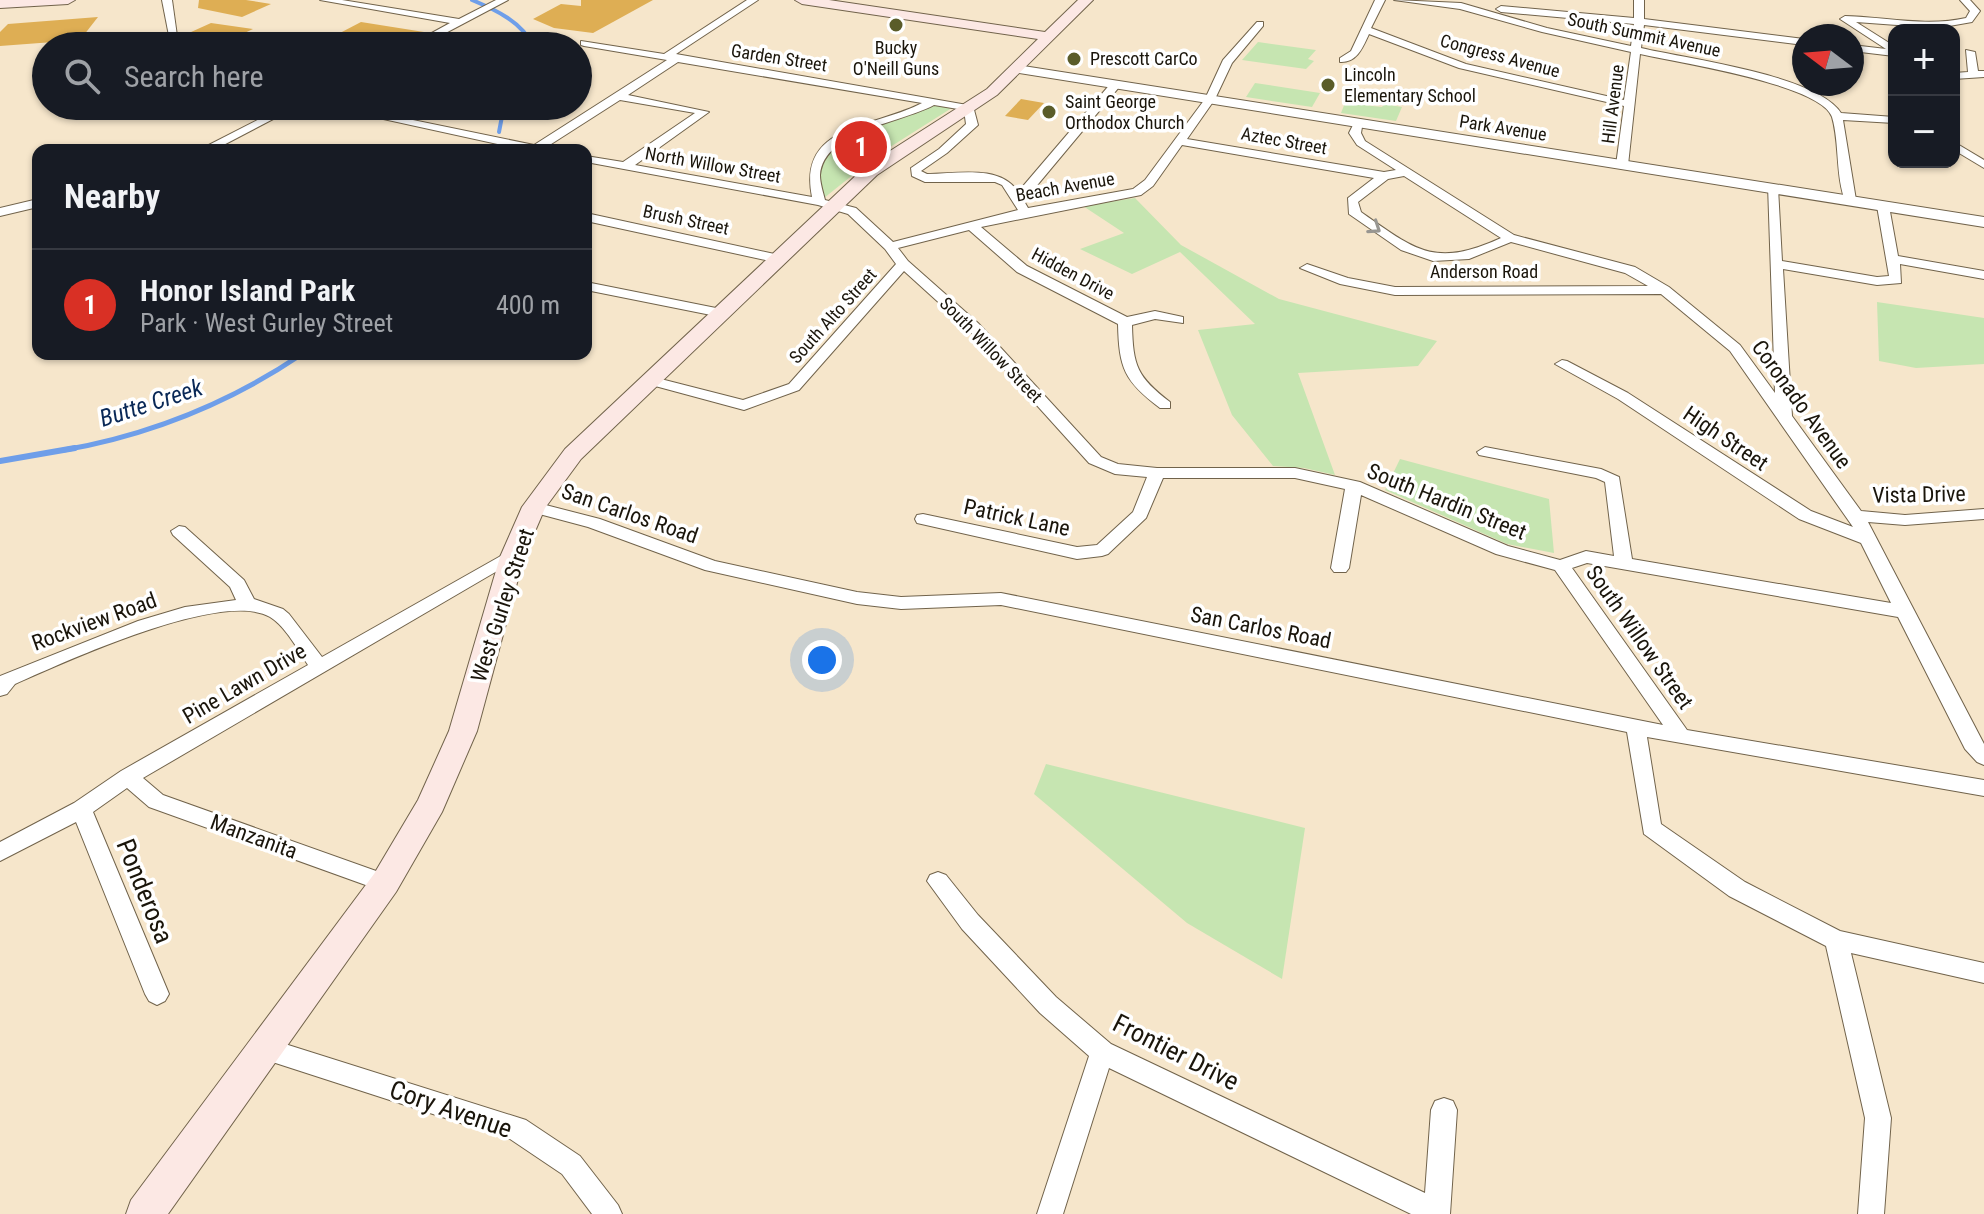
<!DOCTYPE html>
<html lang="en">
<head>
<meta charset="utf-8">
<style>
  :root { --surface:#171b24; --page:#242831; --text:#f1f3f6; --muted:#9ea1a6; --line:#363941; --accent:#d93025 }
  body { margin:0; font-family:"Roboto Condensed",sans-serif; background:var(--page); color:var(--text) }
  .controls { position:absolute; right:24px; top:24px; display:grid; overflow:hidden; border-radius:16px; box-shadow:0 2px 6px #0004 }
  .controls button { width:72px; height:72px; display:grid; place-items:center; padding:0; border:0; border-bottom:2px solid var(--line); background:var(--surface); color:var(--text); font:40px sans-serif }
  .compass { position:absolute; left:1792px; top:24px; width:72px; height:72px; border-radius:50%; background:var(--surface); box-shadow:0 2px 6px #0004; rotate:286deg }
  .you { position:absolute; left:822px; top:660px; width:28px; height:28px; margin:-20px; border:6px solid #fff; border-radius:50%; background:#1a73e8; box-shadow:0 0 0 12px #1a73e833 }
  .badge { display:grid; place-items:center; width:52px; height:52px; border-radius:50%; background:var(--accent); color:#fff; font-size:26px; font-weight:700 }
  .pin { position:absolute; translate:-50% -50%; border:4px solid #fff; box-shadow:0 2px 8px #0006 }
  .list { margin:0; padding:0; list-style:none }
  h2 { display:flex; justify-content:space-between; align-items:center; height:104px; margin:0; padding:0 32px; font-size:34px }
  h2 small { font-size:26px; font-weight:400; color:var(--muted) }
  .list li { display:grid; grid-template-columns:52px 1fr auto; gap:24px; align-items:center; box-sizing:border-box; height:112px; padding:0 32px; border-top:2px solid var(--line) }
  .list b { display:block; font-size:30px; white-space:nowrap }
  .list p { margin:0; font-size:26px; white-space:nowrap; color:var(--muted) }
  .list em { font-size:26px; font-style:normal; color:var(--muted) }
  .icon { flex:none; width:44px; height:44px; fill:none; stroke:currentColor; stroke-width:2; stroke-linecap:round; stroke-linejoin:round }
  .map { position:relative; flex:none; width:1984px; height:1214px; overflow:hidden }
  .search { position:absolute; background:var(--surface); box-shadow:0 2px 6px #0004; left:32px; top:32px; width:560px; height:88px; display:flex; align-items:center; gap:20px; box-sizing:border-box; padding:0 28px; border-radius:44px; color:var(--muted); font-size:30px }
  .panel { position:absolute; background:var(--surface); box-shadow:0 2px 6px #0004; left:32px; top:144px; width:560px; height:216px; border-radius:16px }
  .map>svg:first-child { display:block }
  .green { fill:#c6e5b1 }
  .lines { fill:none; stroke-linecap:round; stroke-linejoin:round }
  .stream-far2 { stroke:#6e9ee9; stroke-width:4 }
  .stream-far1 { stroke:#6e9ee9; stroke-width:5 }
  .stream { stroke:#6e9ee9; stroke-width:6 }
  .building { fill:#deae54 }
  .minor-casing { stroke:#71634b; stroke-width:2 }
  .tertiary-casing { stroke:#71634b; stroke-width:2 }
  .secondary-casing { stroke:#71634b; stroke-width:2 }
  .minor { fill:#fff; fill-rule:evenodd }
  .tertiary { fill:#fff; fill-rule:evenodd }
  .secondary { fill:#fce8e4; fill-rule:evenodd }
  .oneway { stroke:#989691 }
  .poi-dot { fill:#5a5c29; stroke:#fff; stroke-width:3 }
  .labels { text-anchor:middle; stroke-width:7; stroke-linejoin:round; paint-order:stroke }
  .far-street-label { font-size:18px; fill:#1a150b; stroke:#fff }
  .far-poi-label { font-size:18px; fill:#1a150b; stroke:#fff; text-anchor:start }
  .street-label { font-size:22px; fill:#1a150b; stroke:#fff }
  .water-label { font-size:24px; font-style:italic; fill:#092856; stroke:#fff }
  .near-street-label { font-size:26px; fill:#1a150b; stroke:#fff }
</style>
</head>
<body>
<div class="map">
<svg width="1984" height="1214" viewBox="0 0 1984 1214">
  <rect width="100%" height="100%" fill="#f6e6cb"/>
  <g class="green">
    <path d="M1258 42 1316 50 1308 59 1314 61 1306 69 1242 60Z"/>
    <path d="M1255 83 1320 93 1312 107 1246 97Z"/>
    <path d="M932 102 955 106 879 154 819 202C818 188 816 165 824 153 841 129 904 113 932 102Z"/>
    <path d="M1345 103 1382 107 1384 104 1402 107 1396 121 1341 113Z"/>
    <path d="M1135 198 1181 245 1279 299 1437 341 1418 366 1298 373 1335 475 1304 468 1273 466 1232 415 1198 330 1255 324 1180 252 1132 274 1080 249 1124 233 1083 206Z"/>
    <path d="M1877 302 1984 318V364L1916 368 1879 361Z"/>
    <path d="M1400 459 1549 499 1554 553 1507 544 1385 490Z"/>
    <path d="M1046 764 1305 828 1282 979 1187 923 1034 794Z"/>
  </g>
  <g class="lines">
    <g class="stream-far2">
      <path d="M472 0C496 10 522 22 533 46"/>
      <path d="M499 132 504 106"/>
      <path d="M496 150 500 146"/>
    </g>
    <path class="stream-far1" d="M64 450C149 435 231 402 302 354"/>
    <path class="stream" d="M0 461 75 448"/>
  </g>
  <g class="building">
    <path d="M199 0H246L271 4 242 17 198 8Z"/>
    <path d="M581 0H653L593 33 554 28 533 19 561 4 581 6Z"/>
    <path d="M98 17 80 40 0 46V32L8 24Z"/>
    <path d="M361 22 424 32 402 44 338 34Z"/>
    <path d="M211 23 253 29 234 38 236 46H160L168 42 180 45V37Z"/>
    <path d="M1021 99 1044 103 1028 120 1005 116Z"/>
  </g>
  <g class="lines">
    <g class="minor-casing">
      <g id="minor">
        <path d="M162 0H172L178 43 170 41Z"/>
        <path d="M320 0H342L459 19 496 0H508L421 46H408L450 23Z"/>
        <path d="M747 0H758L676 54 973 106 978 125 947 153 921 171 927 174C957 174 1000 164 1018 192L1112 82H1120V86L1024 201 1028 208 1133 189 1145 180 1205 99 1223 60 1257 22H1263V26L1232 63 1215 99 1187 139 1384 172 1396 170 1357 145 1349 133 1355 121H1363L1361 133 1365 141 1514 235 1635 267 1669 287 1740 345 1775 393 1768 185 1778 188 1782 261 1877 277 1889 276 1877 206 1883 202 1889 206 1898 256 1984 271V279L1900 264 1901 283 1877 285 1783 269 1792 416 1861 511 1905 515 1984 509V519L1905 525 1868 522 1984 744V765L1977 762 1965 749 1898 617 1587 563 1572 568 1687 730 1984 780V796L1647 737 1661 824 1745 882 1840 931 1984 963V983L1851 953 1891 1118 1884 1214H1858L1865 1118 1826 946 1729 896 1644 834 1627 732 1001 605 901 609 857 604 705 570 588 527 528 511 526 507 528 503 534 502 600 519 715 561 857 592 901 597 1001 593 1663 725 1555 570 1496 554 1361 495 1349 568 1346 572H1334L1331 568 1345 489 1295 478H1163L1146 518 1108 554 1102 556 1077 559 917 523 915 519 917 515 923 514 1077 547 1097 545 1133 512 1147 477 1115 474 1089 463 968 329 904 271 799 390 744 410 644 383V377L649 376 743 400 789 384 896 264 885 249 848 214 818 205 586 162V156L623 162 695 113 620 100 545 148 547 150H525L324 106H345L534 145 667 60 584 46 581 45V41L664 54ZM678 62 922 103C876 128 797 123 812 197L635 165 709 112 628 95ZM934 105 964 110 966 124 939 149 911 168 912 176 925 182H995L1002 185 1018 210 893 242 856 208 825 200C823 192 820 183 820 175 824 130 902 123 934 105ZM1182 145 1374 178 1348 198 1349 214 1401 250 1433 261 1469 259 1511 242 1625 273 1648 286 1395 287 1348 278 1307 264 1300 268 1340 284 1395 295 1661 294 1730 351 1853 527 1811 511 1628 393 1567 361 1562 360 1555 364 1618 399 1799 519 1861 543 1891 603 1632 559 1619 477 1601 469 1485 447 1477 452 1479 455 1596 478 1605 482 1614 556 1586 551 1560 560 1508 546 1360 482 1295 468H1157L1118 464 1101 457 978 323 908 261 898 248 969 230 1017 272 1118 324C1119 368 1124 381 1160 408H1170V402C1137 377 1133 366 1132 325L1155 319 1183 323V317L1155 311 1127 317 1027 266 981 227 1141 195 1153 186ZM1404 176 1501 238C1435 268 1416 251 1361 212L1358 202 1388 179Z"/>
        <path d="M1375 0H1385L1371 28 1466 64 1624 100 1631 52 1542 32 1460 9 1394 0 1461 3 1547 28 1631 46 1634 24 1501 12 1496 9 1501 6 1634 18V0H1644V19L1804 39V45L1644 25 1641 48C1687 59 1817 75 1841 113L1894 117V123L1843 120 1856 200 1846 203C1835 176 1840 144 1832 117 1821 84 1675 62 1640 54L1628 165 1622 168 1616 165 1624 106 1459 68 1369 34C1363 47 1357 63 1340 62V58L1351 51Z"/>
        <path d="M1960 0H1970L1980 11 1972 22 1938 28 1856 22 1894 46V56L1852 51V45L1886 49 1840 19 1845 16C1885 17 1926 27 1966 18L1970 11Z"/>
        <path d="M1966 50 1975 52 1978 71H1984V77L1954 79V73L1968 72Z"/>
        <path d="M285 106H298L214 150H199Z"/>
        <path d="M1954 142 1984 160V168L1954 150Z"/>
        <path d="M38 199V207L0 216V208Z"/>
        <path d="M586 213 779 255 785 259 779 263 586 221Z"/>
        <path d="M586 282 721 309 728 313 721 317 586 290Z"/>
        <path d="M179 526 185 527 244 580 254 599 283 609 289 614 322 657 506 553H518L521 557 143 778 163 795 393 877 396 883 393 889 385 892 149 807 127 788 93 812 169 994 165 1001 157 1005 149 1001 145 994 76 822 0 861V842L74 803 121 771 308 665C298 650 286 627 270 617 223 589 64 662 15 684L7 694 0 696V676L138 621 185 607 236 600 230 587 173 535 171 531Z"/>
        <path d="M938 872 946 875 978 915 1056 997 1111 1044 1425 1193 1431 1110 1435 1101 1444 1098 1453 1101 1457 1110 1450 1214H1411L1109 1068 1063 1214H1037L1089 1056 1040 1013 962 929 927 881 930 875Z"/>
        <path d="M266 1038 526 1120 580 1156 618 1205 622 1214H592L562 1174 510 1139 257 1057 254 1049 257 1041Z"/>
      </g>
    </g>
    <g class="tertiary-casing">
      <path id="tertiary" d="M1017 65 1984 217V227L1013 72 1011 69Z"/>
    </g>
    <g class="secondary-casing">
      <g id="secondary">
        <path d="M0 0H75L68 4 0 8Z"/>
        <path d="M795 0H829L1045 32 1078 0H1093L997 95 877 175 581 459 545 508 524 557 477 731 442 812 396 892 168 1214H126L131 1200 374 874 418 800 449 731 500 557 522 507 565 449 865 167 987 89 1038 39 802 4Z"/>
      </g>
    </g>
    <use href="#minor" class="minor"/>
    <use href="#tertiary" class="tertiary"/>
    <use href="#secondary" class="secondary"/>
  </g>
  <defs><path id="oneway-chevron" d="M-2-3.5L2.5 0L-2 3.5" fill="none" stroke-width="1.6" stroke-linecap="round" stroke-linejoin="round" transform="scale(2)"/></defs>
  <use class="oneway" href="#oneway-chevron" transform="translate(1375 228) rotate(34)"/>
  <g class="poi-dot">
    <circle cx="896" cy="25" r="8"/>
    <circle cx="1074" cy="59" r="8"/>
    <circle cx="1328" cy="85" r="8"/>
    <circle cx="1049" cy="112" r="8"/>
  </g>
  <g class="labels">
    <g class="far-street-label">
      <text transform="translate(1644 35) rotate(12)" y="6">South Summit Avenue</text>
      <text transform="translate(1500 56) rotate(15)" y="6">Congress Avenue</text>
      <text transform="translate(779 58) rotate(9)" y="6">Garden Street</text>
      <text transform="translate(1613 104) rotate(-83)" y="6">Hill Avenue</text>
      <text transform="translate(1503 128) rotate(9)" y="6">Park Avenue</text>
      <text transform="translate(1284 141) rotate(10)" y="6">Aztec Street</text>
      <text transform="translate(713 165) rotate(10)" y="6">North Willow Street</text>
      <text transform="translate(1065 187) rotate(-10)" y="6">Beach Avenue</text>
      <text transform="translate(686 220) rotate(12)" y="6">Brush Street</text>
      <text x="1484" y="278">Anderson Road</text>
      <text transform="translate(1073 274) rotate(28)" y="6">Hidden Drive</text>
      <text transform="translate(833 316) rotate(-48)" y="6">South Alto Street</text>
      <text transform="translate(991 350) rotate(46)" y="6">South Willow Street</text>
    </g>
    <g class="far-poi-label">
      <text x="896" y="54" text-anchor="middle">Bucky<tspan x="896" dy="21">O'Neill Guns</tspan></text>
      <text x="1090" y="65">Prescott CarCo</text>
      <text x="1344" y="81">Lincoln<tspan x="1344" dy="21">Elementary School</tspan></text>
      <text x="1065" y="108">Saint George<tspan x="1065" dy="21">Orthodox Church</tspan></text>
    </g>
    <g class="street-label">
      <text transform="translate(1802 404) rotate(54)" y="8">Coronado Avenue</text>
      <text transform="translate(1726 438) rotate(34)" y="8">High Street</text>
      <text transform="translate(1919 494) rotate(-1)" y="8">Vista Drive</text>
      <text transform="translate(1447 501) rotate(22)" y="8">South Hardin Street</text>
      <text transform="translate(630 513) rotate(19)" y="8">San Carlos Road</text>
      <text transform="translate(1017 517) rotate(12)" y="8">Patrick Lane</text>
      <text transform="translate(502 605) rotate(-72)" y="8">West Gurley Street</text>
      <text transform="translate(94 621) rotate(-20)" y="8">Rockview Road</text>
      <text transform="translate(1261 627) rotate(11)" y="8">San Carlos Road</text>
      <text transform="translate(1640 637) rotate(55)" y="8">South Willow Street</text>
      <text transform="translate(244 683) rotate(-30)" y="8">Pine Lawn Drive</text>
      <text transform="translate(254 836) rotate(20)" y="8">Manzanita</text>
    </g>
    <g class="water-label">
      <text transform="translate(151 403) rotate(-18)" y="8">Butte Creek</text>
    </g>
    <g class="near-street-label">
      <text transform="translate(145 891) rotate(68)" y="9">Ponderosa</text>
      <text transform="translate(1176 1052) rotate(27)" y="9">Frontier Drive</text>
      <text transform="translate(451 1109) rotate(19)" y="9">Cory Avenue</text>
    </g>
  </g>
</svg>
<div class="controls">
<button>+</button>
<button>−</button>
</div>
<svg class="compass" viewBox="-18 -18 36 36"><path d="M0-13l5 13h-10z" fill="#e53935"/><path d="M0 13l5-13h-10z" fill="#9ea1a6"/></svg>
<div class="you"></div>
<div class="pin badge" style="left:861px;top:147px">1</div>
<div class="search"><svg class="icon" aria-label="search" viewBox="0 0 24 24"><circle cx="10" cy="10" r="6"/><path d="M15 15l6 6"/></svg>Search here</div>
<section class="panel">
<h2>Nearby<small></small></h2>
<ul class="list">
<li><span class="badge">1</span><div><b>Honor Island Park</b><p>Park · West Gurley Street</p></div><em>400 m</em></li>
</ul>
</section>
</div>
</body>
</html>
